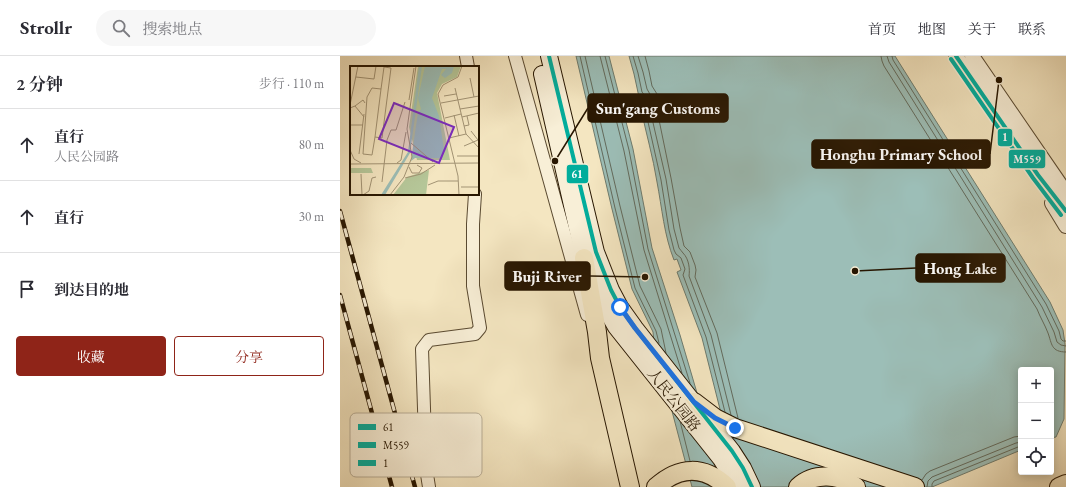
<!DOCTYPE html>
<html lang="zh">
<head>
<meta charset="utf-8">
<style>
  :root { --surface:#fff; --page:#f7f7f7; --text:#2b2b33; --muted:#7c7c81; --line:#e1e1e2; --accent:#8f2418 }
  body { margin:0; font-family:"EB Garamond","Noto Serif SC",serif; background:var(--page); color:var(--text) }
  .controls { position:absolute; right:12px; bottom:12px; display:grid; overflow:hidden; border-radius:4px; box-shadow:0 2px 10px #0003 }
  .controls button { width:36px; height:36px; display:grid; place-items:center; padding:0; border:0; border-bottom:1px solid var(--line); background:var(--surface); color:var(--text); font:20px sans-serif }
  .stop { position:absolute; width:12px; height:12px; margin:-9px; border:3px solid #1a73e8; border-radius:50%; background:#fff }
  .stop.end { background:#1a73e8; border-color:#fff; box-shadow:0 1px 4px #0008 }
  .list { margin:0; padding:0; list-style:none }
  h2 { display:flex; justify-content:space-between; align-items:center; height:52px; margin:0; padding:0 16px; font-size:17px }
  h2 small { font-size:13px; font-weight:400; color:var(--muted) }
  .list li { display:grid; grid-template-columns:26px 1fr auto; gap:12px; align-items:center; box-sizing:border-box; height:72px; padding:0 16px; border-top:1px solid var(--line) }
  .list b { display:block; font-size:15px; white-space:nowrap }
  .list p { margin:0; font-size:13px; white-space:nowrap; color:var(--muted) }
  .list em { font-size:13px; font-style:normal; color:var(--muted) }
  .actions { display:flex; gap:8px; padding:12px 16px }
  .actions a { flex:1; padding:9px 0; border:1px solid var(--accent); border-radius:4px; text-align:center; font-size:14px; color:var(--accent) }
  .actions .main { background:var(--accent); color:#fff }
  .icon { flex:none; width:22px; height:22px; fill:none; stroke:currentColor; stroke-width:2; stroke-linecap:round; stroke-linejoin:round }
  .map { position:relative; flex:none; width:726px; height:431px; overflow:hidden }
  header { display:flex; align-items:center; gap:24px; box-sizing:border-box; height:56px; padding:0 20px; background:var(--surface); border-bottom:1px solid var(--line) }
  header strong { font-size:19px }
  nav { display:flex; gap:22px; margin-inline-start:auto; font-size:14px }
  .search { width:280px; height:36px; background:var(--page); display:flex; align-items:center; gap:10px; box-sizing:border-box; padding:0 14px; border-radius:22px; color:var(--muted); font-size:15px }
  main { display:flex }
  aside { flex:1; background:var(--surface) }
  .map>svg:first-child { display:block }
  .water { fill:#9cbeb7; stroke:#6d7b6e }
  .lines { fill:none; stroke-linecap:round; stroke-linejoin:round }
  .shore { stroke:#626a5c; stroke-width:1 }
  .minor-casing { stroke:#5a4a31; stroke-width:14 }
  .tertiary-casing { stroke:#5a4a31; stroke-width:16 }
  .secondary-casing { stroke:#271601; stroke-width:18 }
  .primary-casing { stroke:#271601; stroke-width:20 }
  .minor { stroke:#f8efd7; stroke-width:12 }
  .tertiary { stroke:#f8efd7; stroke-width:14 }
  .secondary { stroke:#f8efd7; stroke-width:16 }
  .primary { stroke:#f4e6c1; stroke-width:18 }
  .rail-casing { stroke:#271601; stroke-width:4.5 }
  .rail { stroke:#f8efd7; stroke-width:3; stroke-dasharray:9; stroke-linecap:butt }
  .bus-1-casing { stroke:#f8efd7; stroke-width:7 }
  .bus-2-casing { stroke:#f8efd7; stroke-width:7 }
  .bus-3-casing { stroke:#f8efd7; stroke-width:7 }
  .bus-1 { stroke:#01ad9c; stroke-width:4 }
  .bus-2 { stroke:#01ad9c; stroke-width:4 }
  .bus-3 { stroke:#01ad9c; stroke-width:4 }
  .route { stroke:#1a73e8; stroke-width:5 }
  .labels { text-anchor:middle; stroke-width:4; stroke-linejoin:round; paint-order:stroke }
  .street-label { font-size:15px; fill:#271601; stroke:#f8efd7 }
  .inset-road { fill:none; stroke:#a29374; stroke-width:1 }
  .view { fill:#7b2cbf; fill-opacity:0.15; stroke:#7b2cbf; stroke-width:2 }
  .inset-edge { fill:none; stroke:#271601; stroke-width:2 }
  .key { fill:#f8efd7; stroke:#b9ae97; stroke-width:1 }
  .key-label { font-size:11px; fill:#271601 }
  .leader { fill:none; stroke:#271601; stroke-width:1.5 }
  .callout-dot { fill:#271601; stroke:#f8efd7; stroke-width:1.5 }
  .callout { fill:#271601; stroke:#271601; stroke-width:1.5 }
  .callout-label { font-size:16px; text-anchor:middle; font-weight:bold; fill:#fff }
  .line-badge { stroke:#f8efd7; stroke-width:1.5 }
  .badge-label { font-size:11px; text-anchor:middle; font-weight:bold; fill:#fff }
</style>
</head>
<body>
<header>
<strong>Strollr</strong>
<div class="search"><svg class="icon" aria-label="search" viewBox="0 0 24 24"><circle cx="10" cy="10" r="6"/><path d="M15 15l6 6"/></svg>搜索地点</div>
<nav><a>首页</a><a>地图</a><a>关于</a><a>联系</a></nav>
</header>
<main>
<aside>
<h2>2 分钟<small>步行 · 110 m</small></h2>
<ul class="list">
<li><svg class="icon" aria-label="ahead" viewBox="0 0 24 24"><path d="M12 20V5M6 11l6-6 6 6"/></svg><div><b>直行</b><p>人民公园路</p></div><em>80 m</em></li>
<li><svg class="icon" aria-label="ahead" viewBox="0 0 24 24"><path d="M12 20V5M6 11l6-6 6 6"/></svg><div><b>直行</b></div><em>30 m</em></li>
<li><svg class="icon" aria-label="arrive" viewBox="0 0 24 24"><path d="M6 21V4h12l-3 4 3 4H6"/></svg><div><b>到达目的地</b></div></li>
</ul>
<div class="actions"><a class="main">收藏</a><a>分享</a></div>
</aside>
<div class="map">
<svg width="726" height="431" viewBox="0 0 726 431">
  <rect width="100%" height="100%" fill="#f4e6c1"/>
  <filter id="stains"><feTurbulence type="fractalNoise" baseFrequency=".005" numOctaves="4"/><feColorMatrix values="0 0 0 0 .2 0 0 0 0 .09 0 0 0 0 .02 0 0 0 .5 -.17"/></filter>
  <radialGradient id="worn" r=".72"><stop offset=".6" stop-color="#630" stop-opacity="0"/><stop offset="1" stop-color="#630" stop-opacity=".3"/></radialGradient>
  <g class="water">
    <path d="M236 0H269L293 93 312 192 340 279 379 412 383 431H352L314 287 313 276 292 233 272 153Z"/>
    <path d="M289 0H555L710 246 723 274 725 288 724 363 716 381 711 382V314H681V394L592 431H398L385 373 362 282 337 216 341 214 337 203 334 204C324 179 322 152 317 126 313 101 306 77 301 53L304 52 302 41H299L294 18Z"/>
  </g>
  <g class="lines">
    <g class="shore">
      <path d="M240 0 275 152 295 232 316 275 319 287"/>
      <path d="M245 0 280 150 300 230 321 273 326 297"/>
      <path d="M260 0 284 95 304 194 342 317"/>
      <path d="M265 0 289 94 308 193 350 327"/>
      <path d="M293 0 298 17 302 36 306 41 308 52 306 57 321 124 329 174 334 194 336 198 341 202 345 213 343 219 366 281 385 356"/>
      <path d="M298 0 303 16 307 33 311 40 313 52 311 58 326 123 334 173 339 192C340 194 342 195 343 197 349 203 350 213 349 220L371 279 391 359"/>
      <path d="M305 0 309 15 312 30 317 38 319 52 318 59 331 122 340 172 344 190 350 196 355 209 356 214 355 221 377 277 398 362"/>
      <path d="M541 0 542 5 544 10 697 253C700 261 705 269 708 277 712 288 711 296 726 296"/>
      <path d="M547 0 549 6 702 251 714 276 717 286 721 289 726 290"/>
      <path d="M552 0 553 4 706 248 719 275 721 283 723 285H726"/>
      <path d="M340 365 350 405"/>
      <path d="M582 424 586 418 590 415 674 381 681 380"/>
      <path d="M587 431 588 425 592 421 676 387 681 386"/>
      <path d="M592 431V428L594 425 678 391H681"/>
    </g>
    <g class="minor-casing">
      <g id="minor">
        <path d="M126 0 128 11"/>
        <path d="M175 0 247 259"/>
        <path d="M89 431 86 412 82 293 89 284 135 278 140 272 133 230V168L135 138"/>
      </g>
    </g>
    <g class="tertiary-casing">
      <g id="tertiary">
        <path d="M616 0 698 119 726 155"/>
        <path d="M632 0 726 137"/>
        <path d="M712 147 726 170"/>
      </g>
    </g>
    <g class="secondary-casing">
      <g id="secondary">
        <path d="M209 0 256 196 271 234 280 251 295 272 392 395 403 412 412 431"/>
        <path d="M202 18 244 202 257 238 276 271 381 403 390 418 397 431"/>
      </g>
    </g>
    <g class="primary-casing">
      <g id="primary">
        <path d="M244 202 257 276 260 302 290 431"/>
        <path d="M354 346 375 362 395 372 575 431"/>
        <path d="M316 431C339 410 364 409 387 431"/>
        <path d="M458 431C474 416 500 418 516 431"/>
        <path d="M719 431 726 428"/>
      </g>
    </g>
    <use href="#minor" class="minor"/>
    <use href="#tertiary" class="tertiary"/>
    <use href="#secondary" class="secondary"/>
    <use href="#primary" class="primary"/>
    <g class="rail-casing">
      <g id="rail">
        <path d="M0 155 75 431"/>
        <path d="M0 239 52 431"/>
      </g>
    </g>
    <use href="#rail" class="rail"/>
    <g class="bus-1-casing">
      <path id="bus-1" d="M209 0 256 196 271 234 280 251 295 272 392 395 403 412 412 431"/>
    </g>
    <g class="bus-2-casing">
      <path id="bus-2" d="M616 0 698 119 726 155"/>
    </g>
    <g class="bus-3-casing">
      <path id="bus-3" d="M611 3 693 122 721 159"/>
    </g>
    <use href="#bus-1" class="bus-1"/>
    <use href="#bus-2" class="bus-2"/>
    <use href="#bus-3" class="bus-3"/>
  </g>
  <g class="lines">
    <path class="route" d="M280 251 295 272 354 346 375 362 395 372"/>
  </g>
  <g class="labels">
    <g class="street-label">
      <text transform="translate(334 344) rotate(52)" y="5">人民公园路</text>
    </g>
  </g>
  <g transform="translate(10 10)">
    <rect width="129" height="129" fill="#f4e6c1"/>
    <path d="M68 0H111L107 11 92 18 87 27 100 94H67L59 61ZM0 102H21L23 107H0ZM79 104 76 129H43L57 111Z" fill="#b5c698"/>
    <path d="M69 0H72L60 87 35 129H31L58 86ZM75 0H104L102 7 95 12 91 9 96 3H92L82 32 89 50 94 84 90 92H65L61 95 68 46 71 43 68 32Z" fill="#9cbeb7"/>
    <path class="inset-road" d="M6 11 24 13 26 0M120 12 124 31M105 22 116 68 129 82M94 30 106 28M59 34 64 2M91 37 129 30M0 39 8 0M5 40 13 34 15 37M0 42 5 40 14 51M110 43 129 40M104 49 109 70M112 51 129 47M95 52 111 48M0 59H13M114 60 119 59 117 50M25 71 22 89 13 88 17 31 22 22 31 23 34 1 41 2 32 72 25 71 31 23M99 72 116 68M61 77 83 96M114 80 128 74 121 65M0 84 4 93 11 97M9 88 14 48M107 90H129M47 97 51 94 56 66M0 98 129 97M59 101 62 107H69L72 102 67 99M11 108 12 129M55 112 71 108 85 99M32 116 37 74 41 64H46L55 36M78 119 88 115H108M111 121H129M13 129 19 125 22 112 26 111M40 129 54 111 62 91 57 63 66 0M109 129 108 110 88 28 93 19 108 11 112 0"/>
    <path class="view" d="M44 37 104 61 89 97 29 73Z"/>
    <rect width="129" height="129" class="inset-edge"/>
  </g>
  <rect x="10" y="357" width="132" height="64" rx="6" class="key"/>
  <rect x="18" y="368" width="18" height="6" fill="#01ad9c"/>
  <rect x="18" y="386" width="18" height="6" fill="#01ad9c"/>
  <rect x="18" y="404" width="18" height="6" fill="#01ad9c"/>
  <g class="key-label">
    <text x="43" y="375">61</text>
    <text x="43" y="393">M559</text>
    <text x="43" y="411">1</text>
  </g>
  <path class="leader" d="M215 105L248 52M659 24L650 98M515 215L576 212M305 221L250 220"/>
  <g class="callout-dot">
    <circle cx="215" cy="105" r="4"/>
    <circle cx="659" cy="24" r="4"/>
    <circle cx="515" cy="215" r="4"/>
    <circle cx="305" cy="221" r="4"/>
  </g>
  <g class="callout">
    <rect x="248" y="38" width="140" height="28" rx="4"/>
    <rect x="472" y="84" width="178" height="28" rx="4"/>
    <rect x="576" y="198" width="89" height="28" rx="4"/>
    <rect x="165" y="206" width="85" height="28" rx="4"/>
  </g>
  <g class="callout-label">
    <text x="318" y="58">Sun'gang Customs</text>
    <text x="561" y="104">Honghu Primary School</text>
    <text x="620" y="218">Hong Lake</text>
    <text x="207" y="226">Buji River</text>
  </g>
  <g class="line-badge">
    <rect x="657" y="72" width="16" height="19" rx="4" fill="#01ad9c"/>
    <rect x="668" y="93" width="38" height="20" rx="4" fill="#01ad9c"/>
    <rect x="226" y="108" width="23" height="20" rx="4" fill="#01ad9c"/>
  </g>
  <g class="badge-label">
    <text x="665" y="85">1</text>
    <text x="687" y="107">M559</text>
    <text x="237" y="122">61</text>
  </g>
  <rect width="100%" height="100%" filter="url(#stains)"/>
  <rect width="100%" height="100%" fill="url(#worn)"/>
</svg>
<div class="controls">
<button>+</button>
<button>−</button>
<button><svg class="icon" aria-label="locate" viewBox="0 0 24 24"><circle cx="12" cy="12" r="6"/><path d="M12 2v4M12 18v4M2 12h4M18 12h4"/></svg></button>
</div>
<div class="stop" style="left:280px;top:251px"></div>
<div class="stop end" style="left:395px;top:372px"></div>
</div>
</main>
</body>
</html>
